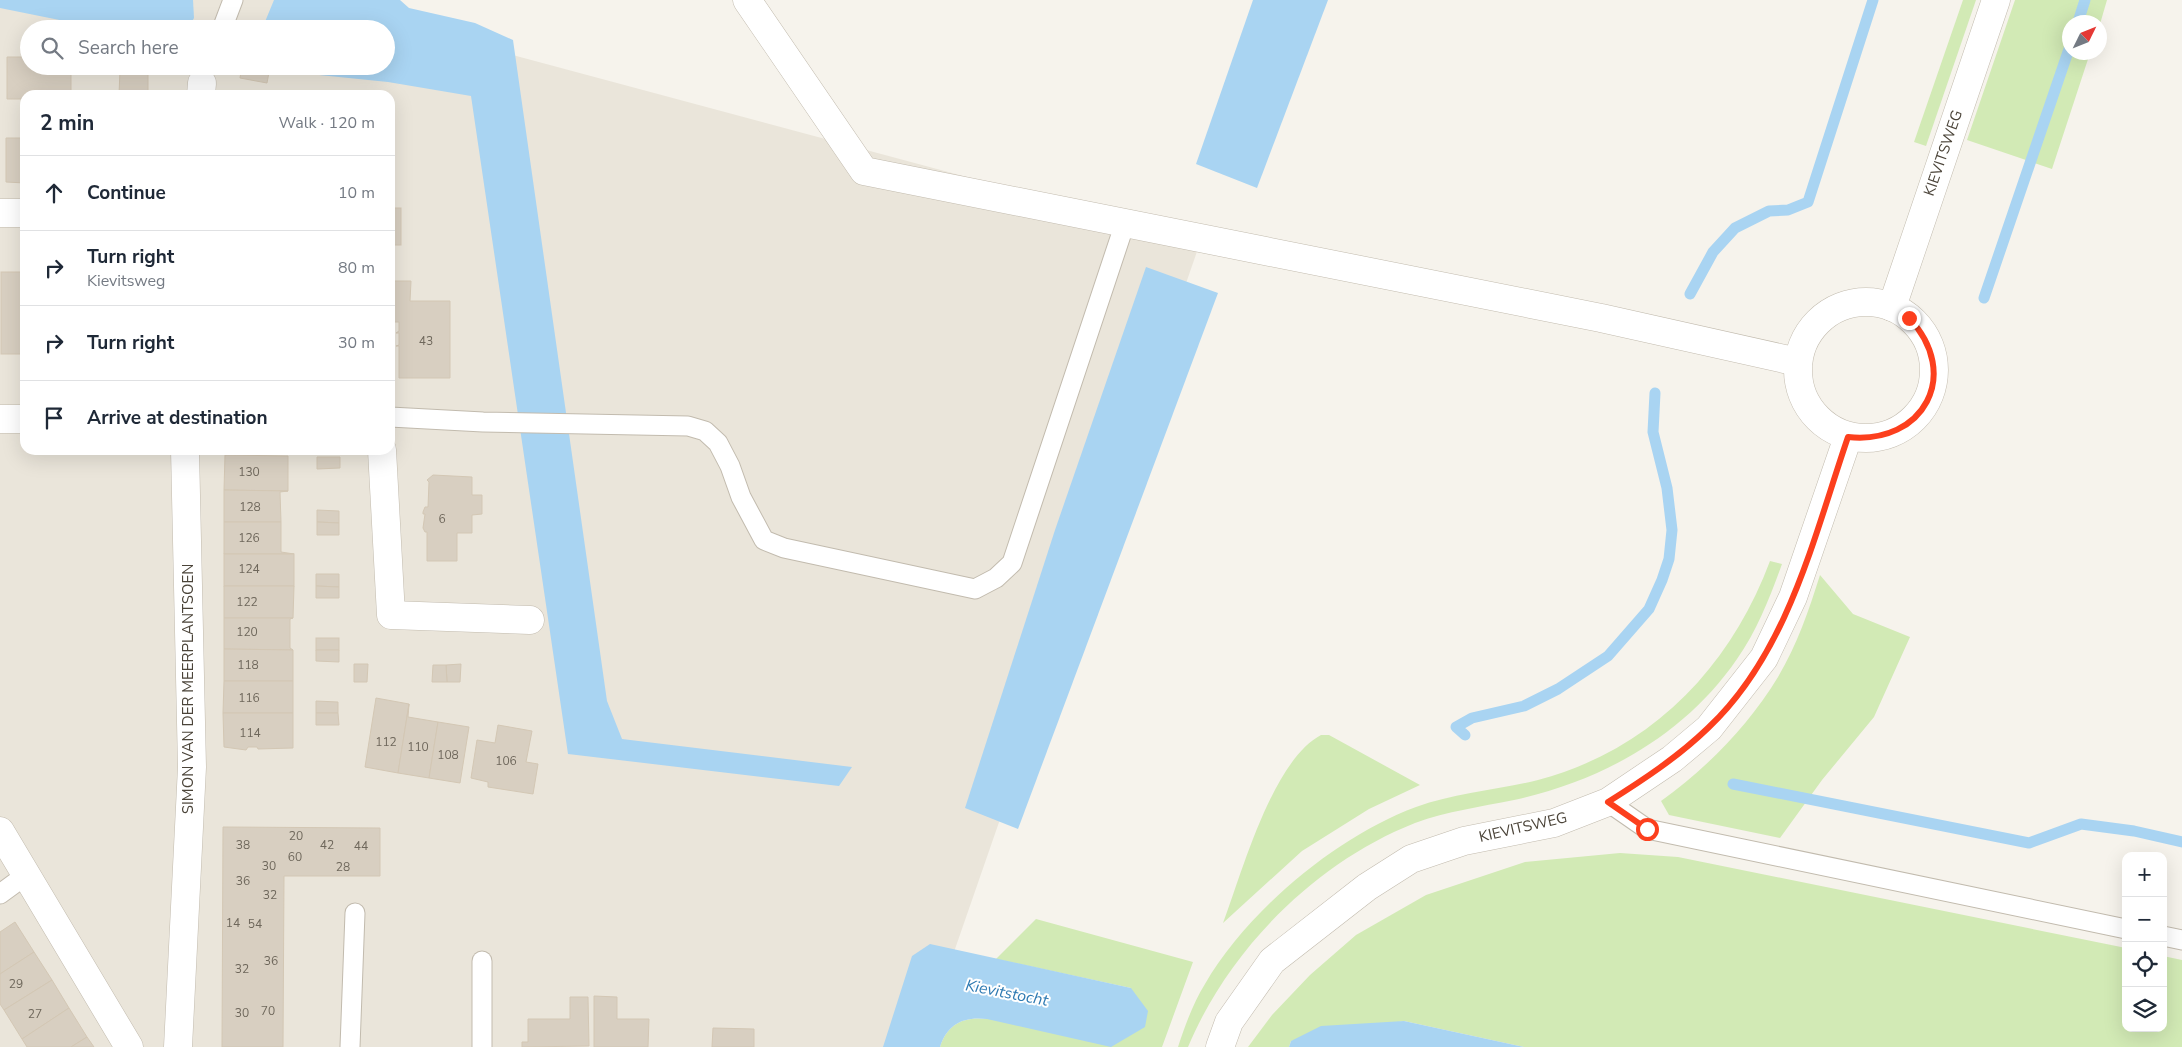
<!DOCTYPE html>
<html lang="en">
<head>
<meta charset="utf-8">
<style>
  :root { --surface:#fff; --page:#f2f2f3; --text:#1f2937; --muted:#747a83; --line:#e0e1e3 }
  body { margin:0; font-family:"Nunito Sans",sans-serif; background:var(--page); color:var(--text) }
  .controls { position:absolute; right:15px; bottom:15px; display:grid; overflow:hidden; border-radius:10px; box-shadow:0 5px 20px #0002 }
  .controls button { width:45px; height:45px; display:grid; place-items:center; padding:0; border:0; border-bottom:1px solid var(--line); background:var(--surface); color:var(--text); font:25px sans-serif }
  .compass { position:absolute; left:2062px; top:15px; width:45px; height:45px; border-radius:50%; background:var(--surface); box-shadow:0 5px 20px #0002; rotate:47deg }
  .stop { position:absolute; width:15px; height:15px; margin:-11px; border:4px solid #fc3f1d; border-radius:50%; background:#fff }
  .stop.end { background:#fc3f1d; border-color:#fff; box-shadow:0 1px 5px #0008 }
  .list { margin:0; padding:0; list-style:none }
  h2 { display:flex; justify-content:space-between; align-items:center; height:65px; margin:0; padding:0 20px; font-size:21px }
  h2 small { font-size:16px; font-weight:400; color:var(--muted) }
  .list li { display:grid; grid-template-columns:32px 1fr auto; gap:15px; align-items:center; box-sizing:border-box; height:75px; padding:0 20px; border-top:1px solid var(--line) }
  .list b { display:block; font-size:19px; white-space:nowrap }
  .list p { margin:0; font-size:16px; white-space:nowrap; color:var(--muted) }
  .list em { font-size:16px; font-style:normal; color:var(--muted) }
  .icon { flex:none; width:28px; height:28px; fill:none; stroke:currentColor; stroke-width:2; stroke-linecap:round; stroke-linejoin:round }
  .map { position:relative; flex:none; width:2182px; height:1047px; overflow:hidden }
  .search { position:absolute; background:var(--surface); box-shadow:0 5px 20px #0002; left:20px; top:20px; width:375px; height:55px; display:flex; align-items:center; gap:12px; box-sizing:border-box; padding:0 18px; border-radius:28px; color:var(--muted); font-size:19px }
  .panel { position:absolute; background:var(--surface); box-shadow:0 5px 20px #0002; left:20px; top:90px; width:375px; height:365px; border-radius:15px }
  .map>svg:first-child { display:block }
  .residential { fill:#eae5da; fill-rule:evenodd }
  .green { fill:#d2eab5 }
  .water { fill:#a9d4f2 }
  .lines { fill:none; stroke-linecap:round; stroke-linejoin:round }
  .stream { stroke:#a9d4f2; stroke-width:11 }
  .building { fill:#d8cfc1; stroke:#d3c7b4 }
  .service-casing { stroke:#c2bbae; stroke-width:21 }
  .minor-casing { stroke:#c2bbae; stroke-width:29 }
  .tertiary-casing { stroke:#c2bbae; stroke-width:29 }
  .service { stroke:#fff; stroke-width:19 }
  .minor { stroke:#fff; stroke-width:28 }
  .tertiary { stroke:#fff; stroke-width:28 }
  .route { stroke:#fc3f1d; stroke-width:6 }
  .labels { text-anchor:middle; stroke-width:4; stroke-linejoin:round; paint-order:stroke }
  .number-label { font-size:12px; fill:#6e675b }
  .street-label { font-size:15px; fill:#4b4439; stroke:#fff }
  .water-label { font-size:16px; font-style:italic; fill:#2e7ab2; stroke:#fff }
</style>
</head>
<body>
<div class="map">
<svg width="2182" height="1047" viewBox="0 0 2182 1047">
  <rect width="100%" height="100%" fill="#f6f3ec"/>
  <path class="residential" d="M0 0H291L360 14 1201 240 921 1047H0ZM29 29H386V66H29ZM25 95H390V450H25Z"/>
  <g class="green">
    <path d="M1963 0H1976L1926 146 1914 142Z"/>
    <path d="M2015 0H2107L2100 24 2070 22V52L2090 53 2052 169 1967 140Z"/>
    <path d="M1770 561 1782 564C1770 597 1757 631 1737 659 1685 735 1602 781 1514 800 1480 807 1448 811 1415 823 1316 862 1229 949 1188 1047H1178C1185 1026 1193 1003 1205 984 1247 911 1337 836 1416 807 1455 793 1498 790 1538 780 1651 750 1730 668 1770 561Z"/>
    <path d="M1820 575 1853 614 1910 637 1874 717 1822 780 1780 838 1669 815 1661 801C1706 769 1749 725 1778 677 1797 645 1809 610 1820 575Z"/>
    <path d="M1321 735H1329L1420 785 1369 809 1302 851 1223 923C1242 873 1272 761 1321 735Z"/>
    <path d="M1620 853 1678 857 2126 948V1028H2163V956L2182 960V1047H1524L1404 1021 1291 1041 1289 1047H1248L1272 1015 1310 975 1356 935 1426 895 1525 862Z"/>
    <path d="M1036 919 1193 962 1162 1047H940C947 1024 964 1016 987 1019L1131 988 996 959Z"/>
  </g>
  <g class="water">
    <path d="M0 0H193L194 18 188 29H104L0 8Z"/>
    <path d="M274 0H400L409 8 475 23 513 40 607 701 622 739 852 767 839 786 568 754 471 96 388 82 319 75 291 66H386V29H262Z"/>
    <path d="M1253 0H1328L1257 188 1196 164Z"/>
    <path d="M1146 267 1218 293 1018 829 965 808 1055 530Z"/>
    <path d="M930 944 1131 988 1148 1011 1145 1027 1111 1047 987 1019C964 1016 947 1024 940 1047H883L912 956Z"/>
    <path d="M1404 1021 1524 1047H1289L1291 1041 1321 1026Z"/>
  </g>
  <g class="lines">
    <g class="stream">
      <path d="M2078 22 2085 0"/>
      <path d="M1690 294 1713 252 1735 228 1769 211 1788 210 1808 202 1873 0"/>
      <path d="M1984 298 2070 46"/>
      <path d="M1465 735 1456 727 1472 718 1524 706 1558 689 1608 656 1649 609 1662 580 1669 559 1672 530 1667 488 1653 432 1655 393"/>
      <path d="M1733 784 2029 843 2081 824 2134 831 2182 842"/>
    </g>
  </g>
  <g class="building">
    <path d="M7 57H29V66H71V95H25V99H7Z"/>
    <path d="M242 66 270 67 267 83 240 78Z"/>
    <path d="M120 70H148V95H119Z"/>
    <path d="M390 123H393L392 179H390Z"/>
    <path d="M6 138H25V183L6 182Z"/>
    <rect x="390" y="208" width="11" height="37"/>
    <rect x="1" y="272" width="24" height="82"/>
    <path d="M390 281H411L410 301H450V378H399V346H396L399 345V333H396L399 331V322H390Z"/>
    <path d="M225 455 288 456V491L224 490Z"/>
    <path d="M317 457H340V468L317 469Z"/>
    <path d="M433 475 472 477V495H482V514L472 515V533H457V561H427V532H425L423 528 425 514H423V512L425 507H428L429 482 427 480Z"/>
    <path d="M224 490 288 491 280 492 281 522H224Z"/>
    <path d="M317 510 339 511V523L317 522Z"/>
    <path d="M224 522H281V552L294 554H224Z"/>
    <path d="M317 522 339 523V535H317Z"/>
    <rect x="224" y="554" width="70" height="32"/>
    <path d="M316 574H339V587L316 586Z"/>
    <path d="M224 586H294L293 618H224Z"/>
    <path d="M316 586 339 587V598H316Z"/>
    <path d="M224 618H293L290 619V648L293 650 224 649Z"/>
    <rect x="316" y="638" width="23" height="12"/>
    <path d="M224 649 293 650V681H224Z"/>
    <path d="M316 650H339V662L316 661Z"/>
    <path d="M354 664H368L367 682H354Z"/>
    <path d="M461 664 460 682H447L446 665Z"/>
    <path d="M433 665H446L447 682H432Z"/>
    <path d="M224 681H293V713H223Z"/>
    <path d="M376 698 409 704 398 773 365 767Z"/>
    <path d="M316 701 338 702V713H316Z"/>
    <path d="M409 704 408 717 438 722 429 778 398 773Z"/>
    <path d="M223 713H293V748L258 749 257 747H248L246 750 224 747Z"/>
    <path d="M316 713H338L339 725H316Z"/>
    <path d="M438 722 469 727 460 783 429 778Z"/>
    <path d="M498 725 532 731 526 762 538 764 533 794 488 787V782L471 778 477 740 495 743Z"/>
    <path d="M223 827 380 828V876H284L283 1047H222Z"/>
    <path d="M15 922 34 952 0 974V932Z"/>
    <path d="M34 952 52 980 4 1010 0 1004V974Z"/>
    <path d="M52 980 69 1008 22 1039 4 1010Z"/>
    <path d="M594 996 617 997V1019H649L648 1047H594Z"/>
    <path d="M570 997H588L589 1046 522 1047V1042H528V1019H570Z"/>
    <path d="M69 1008 87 1037 71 1047H27L22 1039Z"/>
    <path d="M713 1028 754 1029V1047H712Z"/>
    <path d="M87 1037 94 1047H71Z"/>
  </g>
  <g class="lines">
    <g class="service-casing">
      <g id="service">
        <path d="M222 29 233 0"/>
        <path d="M390 417 483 422 688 426 705 431 718 443 730 466 741 497 764 540 784 548 975 589 996 578 1012 563 1125 223"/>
        <path d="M1608 802 1647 829 2126 929"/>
        <path d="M0 894 26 875"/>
        <path d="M2163 936 2182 940"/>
        <path d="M482 961V1047"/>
        <path d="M350 1047 355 913"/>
      </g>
    </g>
    <g class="minor-casing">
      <g id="minor">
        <path d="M201 95 202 83"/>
        <path d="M0 213H25"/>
        <path d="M0 419H25"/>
        <path d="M382 450 391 615 530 620"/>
        <path d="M0 831 129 1047"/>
        <path d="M178 1047 192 767 185 450"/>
      </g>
    </g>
    <g class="tertiary-casing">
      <g id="tertiary">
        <path d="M747 0 864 171 1601 318 1798 362"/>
        <circle cx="1866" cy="370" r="68"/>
        <path d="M1892 307 1996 0"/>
        <path d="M1220 1047 1229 1022 1272 961 1367 887 1411 859 1464 841 1554 823 1608 802 1672 759 1709 728 1764 658 1793 597 1848 437"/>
      </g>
    </g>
    <use href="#service" class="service"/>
    <use href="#minor" class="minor"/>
    <use href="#tertiary" class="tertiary"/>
  </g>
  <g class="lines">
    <path class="route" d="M1647 829 1608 802C1643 780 1678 757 1708 728 1788 653 1814 536 1848 437 1924 445 1962 374 1909 318"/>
  </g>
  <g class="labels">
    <g class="number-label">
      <text x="426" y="345">43</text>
      <text x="249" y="476">130</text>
      <text x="250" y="511">128</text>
      <text x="442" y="523">6</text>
      <text x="249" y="542">126</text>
      <text x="249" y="573">124</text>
      <text x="247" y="606">122</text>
      <text x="247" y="636">120</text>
      <text x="248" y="669">118</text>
      <text x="249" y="702">116</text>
      <text x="250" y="737">114</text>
      <text x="386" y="746">112</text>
      <text x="418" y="751">110</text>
      <text x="448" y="759">108</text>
      <text x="506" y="765">106</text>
      <text x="296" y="840">20</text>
      <text x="243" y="849">38</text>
      <text x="327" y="849">42</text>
      <text x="361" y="850">44</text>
      <text x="295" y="861">60</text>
      <text x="269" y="870">30</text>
      <text x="343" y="871">28</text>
      <text x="243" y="885">36</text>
      <text x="270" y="899">32</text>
      <text x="233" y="927">14</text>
      <text x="255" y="928">54</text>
      <text x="271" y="965">36</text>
      <text x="242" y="973">32</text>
      <text x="16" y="988">29</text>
      <text x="268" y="1015">70</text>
      <text x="242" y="1017">30</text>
      <text x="35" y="1018">27</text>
    </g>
    <g class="street-label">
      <text transform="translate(1943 153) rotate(-71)" y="5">KIEVITSWEG</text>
      <text transform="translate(188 689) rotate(-90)" y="5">SIMON VAN DER MEERPLANTSOEN</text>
      <text transform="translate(1523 827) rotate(-13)" y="5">KIEVITSWEG</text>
    </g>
    <g class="water-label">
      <text transform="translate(1007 992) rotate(11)" y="6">Kievitstocht</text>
    </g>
  </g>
</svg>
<div class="controls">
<button>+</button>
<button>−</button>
<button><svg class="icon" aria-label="locate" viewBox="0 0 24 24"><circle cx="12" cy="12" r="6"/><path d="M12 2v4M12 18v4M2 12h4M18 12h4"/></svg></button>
<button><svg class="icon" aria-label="layers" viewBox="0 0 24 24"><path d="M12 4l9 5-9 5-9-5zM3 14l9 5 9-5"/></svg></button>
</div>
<svg class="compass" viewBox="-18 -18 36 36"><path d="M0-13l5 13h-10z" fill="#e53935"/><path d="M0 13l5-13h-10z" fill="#747a83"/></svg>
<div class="stop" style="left:1647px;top:829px"></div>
<div class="stop end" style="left:1909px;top:318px"></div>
<div class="search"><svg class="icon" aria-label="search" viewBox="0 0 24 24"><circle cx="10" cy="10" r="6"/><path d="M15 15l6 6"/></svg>Search here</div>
<section class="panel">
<h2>2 min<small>Walk · 120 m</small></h2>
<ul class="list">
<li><svg class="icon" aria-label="ahead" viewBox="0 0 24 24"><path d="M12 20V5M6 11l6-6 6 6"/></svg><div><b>Continue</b></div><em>10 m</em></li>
<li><svg class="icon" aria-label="right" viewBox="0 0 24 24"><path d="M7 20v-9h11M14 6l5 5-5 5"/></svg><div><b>Turn right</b><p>Kievitsweg</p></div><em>80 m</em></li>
<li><svg class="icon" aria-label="right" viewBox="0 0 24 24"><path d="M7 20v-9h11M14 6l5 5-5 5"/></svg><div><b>Turn right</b></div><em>30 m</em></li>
<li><svg class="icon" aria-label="arrive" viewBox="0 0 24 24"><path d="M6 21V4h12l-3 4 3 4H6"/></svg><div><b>Arrive at destination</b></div></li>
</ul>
</section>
</div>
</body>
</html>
